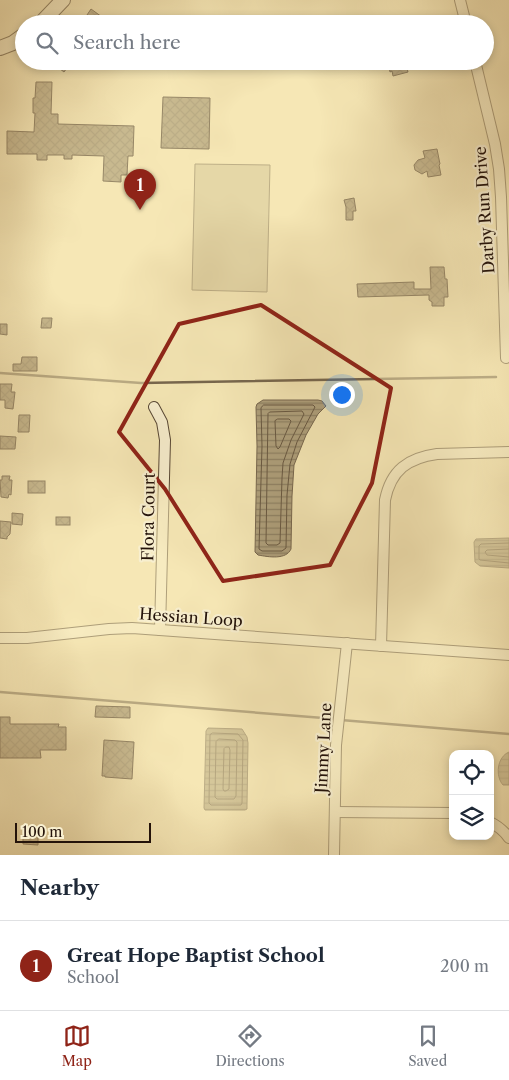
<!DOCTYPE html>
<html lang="en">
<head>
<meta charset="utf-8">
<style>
  :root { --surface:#fff; --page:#f6f6f7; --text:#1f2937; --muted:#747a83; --line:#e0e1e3; --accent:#8f2418 }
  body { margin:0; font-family:"Libre Caslon Text",serif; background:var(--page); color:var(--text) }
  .controls { position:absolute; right:15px; bottom:15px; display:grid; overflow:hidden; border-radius:10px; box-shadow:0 2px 8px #0003 }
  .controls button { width:45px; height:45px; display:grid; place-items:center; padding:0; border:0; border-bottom:1px solid var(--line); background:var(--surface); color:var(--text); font:25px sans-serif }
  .scale { position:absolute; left:15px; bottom:12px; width:136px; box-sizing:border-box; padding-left:5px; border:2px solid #24130a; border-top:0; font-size:14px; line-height:18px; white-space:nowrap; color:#24130a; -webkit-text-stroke:4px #f8efcf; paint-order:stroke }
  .you { position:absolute; left:341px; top:394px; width:18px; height:18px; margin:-12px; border:4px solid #fff; border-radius:50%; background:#1a73e8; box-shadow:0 0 0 8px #1a73e833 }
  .badge { display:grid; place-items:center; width:32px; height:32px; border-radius:50%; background:var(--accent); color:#fff; font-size:16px; font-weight:700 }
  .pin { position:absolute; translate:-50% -41px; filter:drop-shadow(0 1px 2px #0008) }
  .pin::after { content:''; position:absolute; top:26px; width:18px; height:15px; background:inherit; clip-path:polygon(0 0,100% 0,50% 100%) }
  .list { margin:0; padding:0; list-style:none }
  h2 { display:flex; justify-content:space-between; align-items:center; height:65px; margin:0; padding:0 20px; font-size:21px }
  h2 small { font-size:16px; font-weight:400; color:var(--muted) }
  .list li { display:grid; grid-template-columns:32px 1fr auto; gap:15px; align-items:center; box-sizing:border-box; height:90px; padding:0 20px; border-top:1px solid var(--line) }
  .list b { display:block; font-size:19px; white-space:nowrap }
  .list p { margin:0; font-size:16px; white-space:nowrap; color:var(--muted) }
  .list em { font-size:16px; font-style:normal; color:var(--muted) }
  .icon { flex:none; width:28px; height:28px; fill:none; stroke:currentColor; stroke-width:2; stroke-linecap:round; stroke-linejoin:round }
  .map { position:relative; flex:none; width:509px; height:855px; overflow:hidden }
  .search { position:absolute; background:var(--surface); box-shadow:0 2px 8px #0003; left:15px; right:15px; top:15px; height:55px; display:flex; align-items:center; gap:12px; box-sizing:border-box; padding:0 18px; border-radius:28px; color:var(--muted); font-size:19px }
  .sheet { height:155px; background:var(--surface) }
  nav { display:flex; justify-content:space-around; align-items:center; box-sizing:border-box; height:70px; border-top:1px solid var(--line); background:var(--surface); font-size:14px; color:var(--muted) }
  nav a { display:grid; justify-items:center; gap:2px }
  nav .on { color:var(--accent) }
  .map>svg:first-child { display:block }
  .pitch { fill:#d1c398; stroke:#7a6b51 }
  .water { fill:url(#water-rules); stroke:#77674e }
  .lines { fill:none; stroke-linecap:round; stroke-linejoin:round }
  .shore { stroke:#695942; stroke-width:1 }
  .stream { stroke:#77674e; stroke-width:2.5 }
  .building { fill:url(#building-cross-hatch); stroke:#24130a }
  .street-casing { stroke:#584835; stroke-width:12 }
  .secondary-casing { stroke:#24130a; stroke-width:16 }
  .street { stroke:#f8efcf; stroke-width:10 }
  .secondary { stroke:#f8efcf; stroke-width:14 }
  .marked { fill:none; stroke:#8f2418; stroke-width:4; stroke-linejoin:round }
  .labels { text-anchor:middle; stroke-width:4.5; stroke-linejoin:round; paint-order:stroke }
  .street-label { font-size:16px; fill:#24130a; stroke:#f8efcf }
</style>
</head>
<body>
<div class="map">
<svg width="509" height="855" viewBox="0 0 509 855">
  <defs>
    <pattern id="water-rules" width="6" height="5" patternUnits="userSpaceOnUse" patternTransform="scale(1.25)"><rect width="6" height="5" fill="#ae9f7b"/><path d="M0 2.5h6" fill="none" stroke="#8d8063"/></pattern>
    <pattern id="building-cross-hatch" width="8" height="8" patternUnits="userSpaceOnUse" patternTransform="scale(1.25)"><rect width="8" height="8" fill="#918163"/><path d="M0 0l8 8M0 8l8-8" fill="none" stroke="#766850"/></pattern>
  </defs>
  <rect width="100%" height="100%" fill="#f5e7b5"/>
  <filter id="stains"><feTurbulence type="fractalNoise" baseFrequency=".004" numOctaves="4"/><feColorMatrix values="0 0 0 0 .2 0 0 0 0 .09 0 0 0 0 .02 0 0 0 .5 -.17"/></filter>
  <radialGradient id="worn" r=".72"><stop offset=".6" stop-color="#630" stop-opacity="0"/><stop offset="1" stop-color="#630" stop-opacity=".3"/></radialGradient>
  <path class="pitch" d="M195 164 270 165 267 292 192 290Z"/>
  <g class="water">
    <path d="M263 400H318L322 401 326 406 318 414 306 435 294 465 292 496 291 549C286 560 269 557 258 555L255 552 257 446 256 407 257 404Z"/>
    <path d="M509 538V568L480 566 475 562 474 542 476 539Z"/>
    <path d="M208 728 242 729 247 737 248 743 247 805V809L245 810H205L204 808 206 731Z"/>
    <path d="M509 752V785H503C495 776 497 757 509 752Z"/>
  </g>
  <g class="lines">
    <g class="shore">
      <path d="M264 405H313L315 407 297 442 290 464 287 495 286 548 282 551H262L259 549 262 446 261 408Z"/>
      <path d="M270 412 302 411 304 414 291 440 283 463 282 478 280 543 277 545H268L266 543 268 414Z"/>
      <path d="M278 419H289L291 421 280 447 278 449 276 446 275 421Z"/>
      <path d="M509 543 481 544 479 546V559L480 560 509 563"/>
      <path d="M509 549 487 550 485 552 487 555 509 557"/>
      <path d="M213 733 238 734 243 740 242 803 241 805H211L209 803 210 735Z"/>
      <path d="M219 739 235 740 237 742 236 796 234 799H217L215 797 216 742Z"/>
      <path d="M226 747H229L230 750 229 789 226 791H224L223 789 224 749Z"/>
    </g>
    <g class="stream">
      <path d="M0 373 141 383 496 377"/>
      <path d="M0 692 336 719"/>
      <path d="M341 720 509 734"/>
    </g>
  </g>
  <g class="building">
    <path d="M91 9 102 17 98 24H81Z"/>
    <path d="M50 61H72L64 72Z"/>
    <path d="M388 61H405L408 72 393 76 392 71 390 72Z"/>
    <path d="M36 82H52L51 114H58V124L134 126 133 156H128L127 175H121V182L103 181 104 156 72 155V159H64V155H47V160H37V154H7V131L34 132 35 113H33V98H35Z"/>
    <path d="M163 97 210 98 209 149 161 148Z"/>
    <path d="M437 149 440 164 439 165 441 175 428 177 427 171 422 174 415 170 414 165 418 160 425 158 423 151Z"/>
    <path d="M354 198 356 211H353V220H346V207L344 200Z"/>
    <path d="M430 267H444L445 279H447L448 297H444V306H432V302L429 300V295L358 297 357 284 414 282V289H431Z"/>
    <path d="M42 318H52L51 328H41Z"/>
    <path d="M0 324H7V335L0 334Z"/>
    <path d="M22 357H37V371H13V364H21Z"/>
    <path d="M0 384H12L11 392H15L13 409 5 408V400H0Z"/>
    <path d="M19 415H30L29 432H18Z"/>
    <path d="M0 436 16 437 15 449H0Z"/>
    <path d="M2 476H10L9 480H12L11 495 9 494 8 498 1 497 0 480H2Z"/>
    <rect x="28" y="481" width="17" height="12"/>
    <path d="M12 513 23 514 22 525 12 524Z"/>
    <rect x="56" y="517" width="14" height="8"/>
    <path d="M0 521 11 522 10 534 7 537V539L0 538Z"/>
    <path d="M96 706 130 707V718L95 717Z"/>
    <path d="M0 717H10V724H59L58 727H66V750H40L41 758H0Z"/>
    <path d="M104 740 134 742 132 779 105 777V776H102Z"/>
    <path d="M23 834 38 835V845L23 844Z"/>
  </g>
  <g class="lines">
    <g class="street-casing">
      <g id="street">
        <path d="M460 0 466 24"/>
        <path d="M475 61 495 144 499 169 501 197 506 358"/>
        <path d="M154 407 162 422 165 440 160 630"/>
        <path d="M0 638H27L109 629 132 628 509 655"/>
        <path d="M381 646 385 500C391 470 408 458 437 454L509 452"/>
        <path d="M335 812 453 813"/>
        <path d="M490 822C498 826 504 831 509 838"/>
        <path d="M334 855 336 745 347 643"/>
      </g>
    </g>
    <g class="secondary-casing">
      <g id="secondary">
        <path d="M40 24 63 0"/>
        <path d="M0 48 13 43 24 35"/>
      </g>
    </g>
    <use href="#street" class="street"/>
    <use href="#secondary" class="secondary"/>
  </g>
  <path d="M0 0H509V855H0ZM261 305 391 388 372 483 330 565 223 581 165 489 119 432 179 324Z" fill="#f5e7b5" fill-opacity=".55" fill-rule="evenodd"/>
  <path class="marked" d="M261 305 391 388 372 483 330 565 223 581 165 489 119 432 179 324Z"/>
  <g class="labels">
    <g class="street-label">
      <text transform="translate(484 210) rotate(-94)" y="6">Darby Run Drive</text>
      <text transform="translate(148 517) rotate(-89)" y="6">Flora Court</text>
      <text transform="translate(191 617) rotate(4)" y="6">Hessian Loop</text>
      <text transform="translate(323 748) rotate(-87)" y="6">Jimmy Lane</text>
    </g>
  </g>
  <rect width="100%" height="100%" filter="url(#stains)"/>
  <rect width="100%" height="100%" fill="url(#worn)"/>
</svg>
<div class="controls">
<button><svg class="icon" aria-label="locate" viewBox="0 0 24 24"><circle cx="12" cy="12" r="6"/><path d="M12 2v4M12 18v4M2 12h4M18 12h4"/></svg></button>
<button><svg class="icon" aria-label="layers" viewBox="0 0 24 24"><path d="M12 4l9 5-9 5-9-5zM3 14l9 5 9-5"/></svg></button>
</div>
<div class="scale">100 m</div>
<div class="you"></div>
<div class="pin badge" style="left:140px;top:210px">1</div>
<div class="search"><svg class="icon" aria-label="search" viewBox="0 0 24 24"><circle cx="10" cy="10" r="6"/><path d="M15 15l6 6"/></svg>Search here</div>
</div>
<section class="sheet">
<h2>Nearby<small></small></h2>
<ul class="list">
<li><span class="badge">1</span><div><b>Great Hope Baptist School</b><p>School</p></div><em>200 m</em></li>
</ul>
</section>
<nav>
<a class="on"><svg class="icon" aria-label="map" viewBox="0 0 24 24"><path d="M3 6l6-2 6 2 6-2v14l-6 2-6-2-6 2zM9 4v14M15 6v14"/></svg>Map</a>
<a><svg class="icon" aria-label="directions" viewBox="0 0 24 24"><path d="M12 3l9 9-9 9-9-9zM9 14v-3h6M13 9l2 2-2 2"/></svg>Directions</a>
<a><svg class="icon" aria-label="saved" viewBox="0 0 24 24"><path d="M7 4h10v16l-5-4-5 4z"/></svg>Saved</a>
</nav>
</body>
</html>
